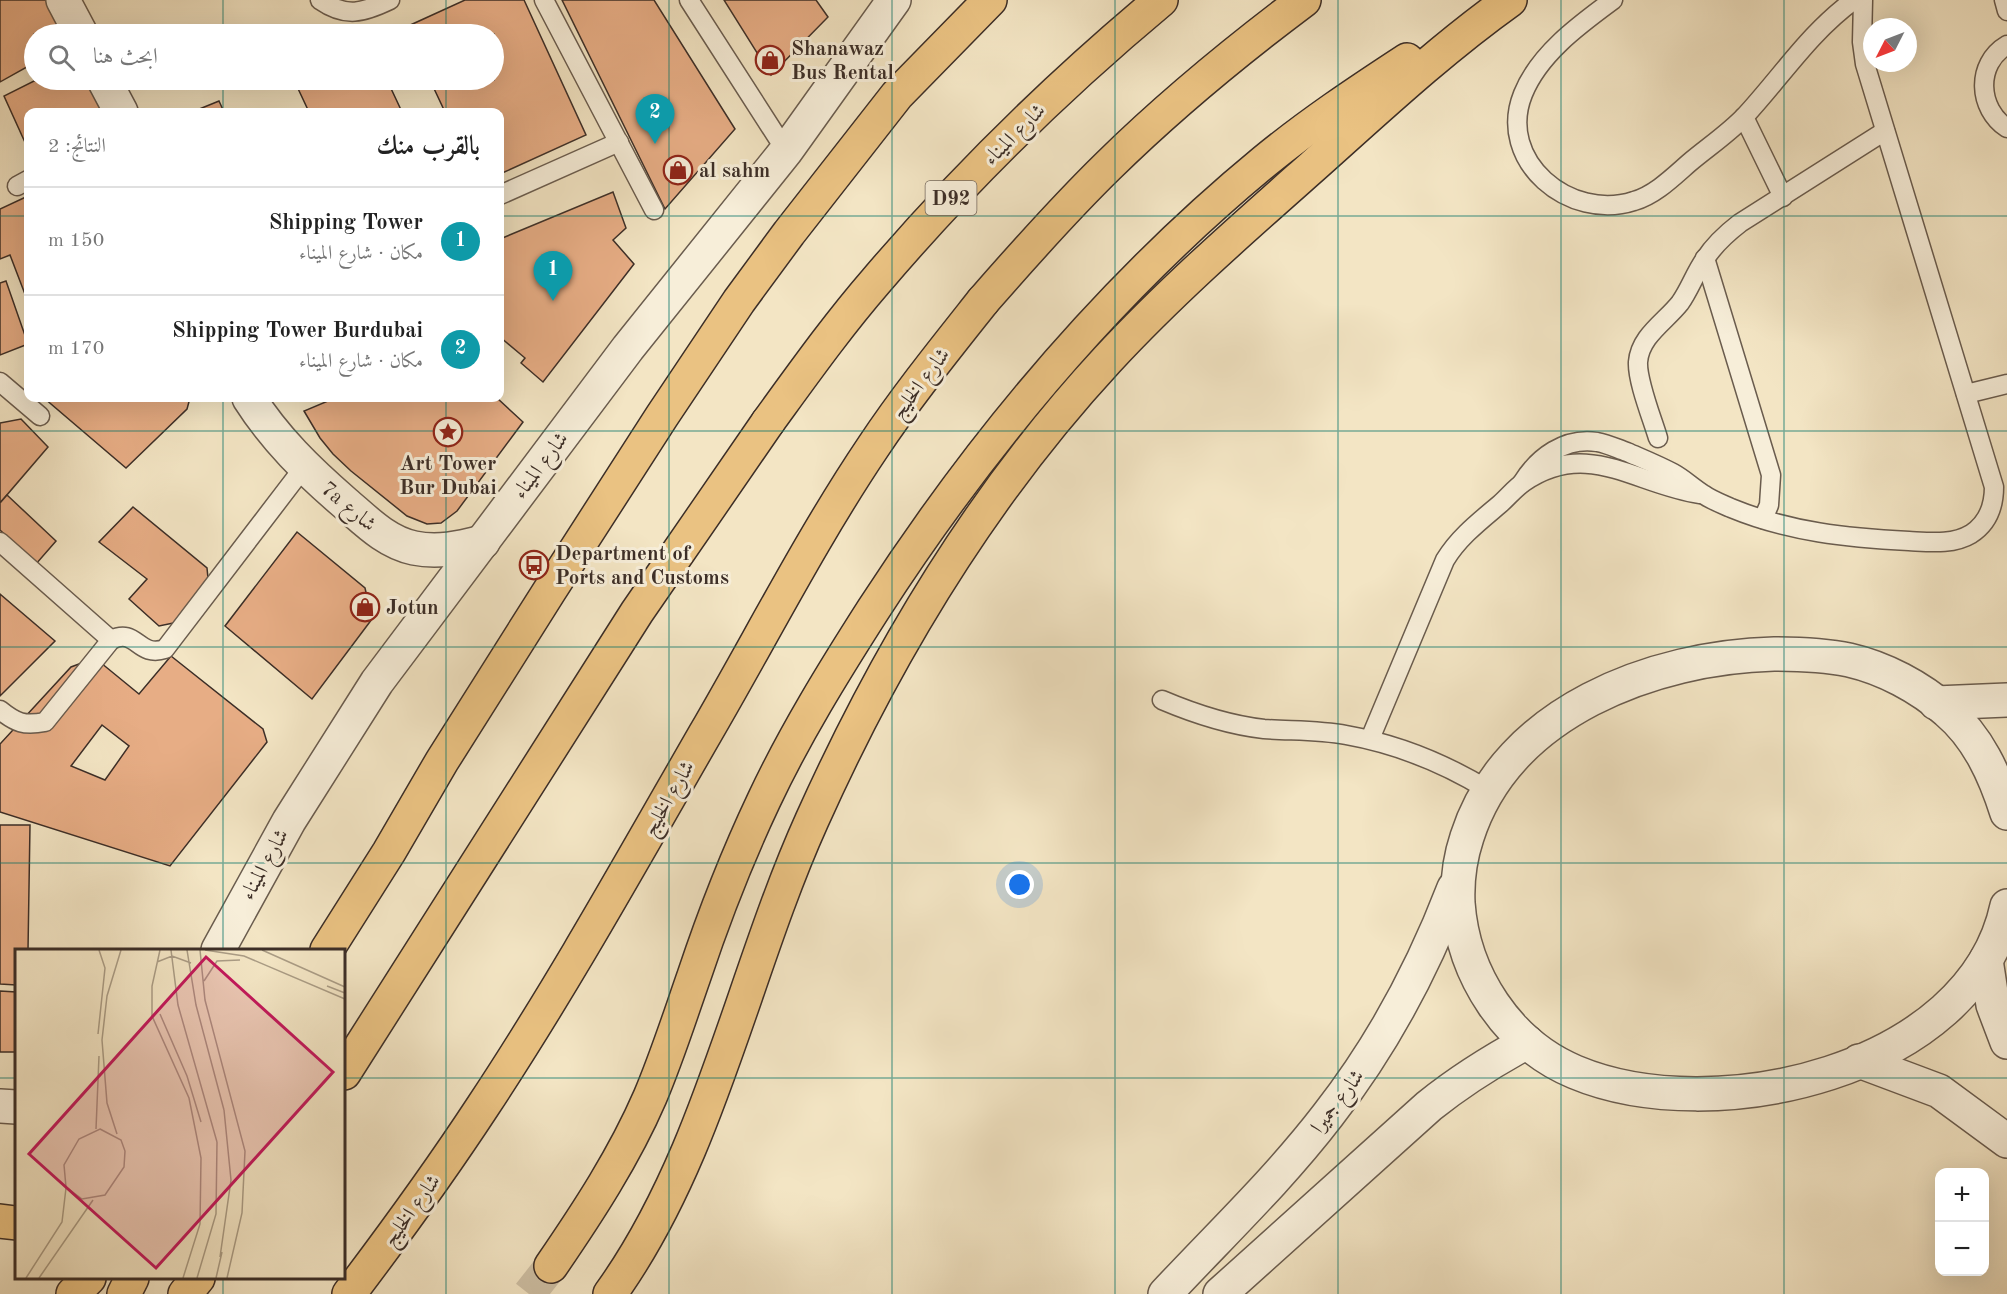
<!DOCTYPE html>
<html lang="ar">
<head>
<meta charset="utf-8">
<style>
  :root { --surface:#fff; --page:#f6f6f6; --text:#222; --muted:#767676; --line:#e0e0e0; --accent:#8f2418 }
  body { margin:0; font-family:"Old Standard TT",Amiri,serif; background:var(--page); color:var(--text); direction:rtl }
  .controls { position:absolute; right:18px; bottom:18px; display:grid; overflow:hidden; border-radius:12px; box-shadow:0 6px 24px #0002 }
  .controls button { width:54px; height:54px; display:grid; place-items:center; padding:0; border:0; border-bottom:2px solid var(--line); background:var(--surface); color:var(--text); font:30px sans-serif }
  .compass { position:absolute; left:1863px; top:18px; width:54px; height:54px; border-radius:50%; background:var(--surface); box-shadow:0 6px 24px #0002; rotate:228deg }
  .you { position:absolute; left:1020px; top:885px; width:21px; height:21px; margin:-15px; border:4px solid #fff; border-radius:50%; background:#1a73e8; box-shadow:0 0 0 9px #1a73e833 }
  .badge { display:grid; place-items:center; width:39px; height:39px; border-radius:50%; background:var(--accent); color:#fff; font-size:20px; font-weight:700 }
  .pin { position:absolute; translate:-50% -50px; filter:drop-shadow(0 2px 3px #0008) }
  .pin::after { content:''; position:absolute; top:32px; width:21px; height:18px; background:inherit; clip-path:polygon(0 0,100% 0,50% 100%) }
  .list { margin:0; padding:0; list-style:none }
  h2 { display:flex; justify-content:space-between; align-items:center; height:78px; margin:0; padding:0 24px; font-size:26px }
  h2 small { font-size:20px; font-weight:400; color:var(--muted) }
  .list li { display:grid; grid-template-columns:39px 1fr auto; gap:18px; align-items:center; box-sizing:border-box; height:108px; padding:0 24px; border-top:2px solid var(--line) }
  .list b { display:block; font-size:22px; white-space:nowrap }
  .list p { margin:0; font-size:20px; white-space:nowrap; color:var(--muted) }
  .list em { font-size:20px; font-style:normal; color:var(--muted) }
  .icon { flex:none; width:33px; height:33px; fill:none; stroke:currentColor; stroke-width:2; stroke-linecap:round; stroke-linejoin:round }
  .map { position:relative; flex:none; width:2007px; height:1294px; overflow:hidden; direction:ltr }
  .search { position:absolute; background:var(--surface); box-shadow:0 6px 24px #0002; left:24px; top:24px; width:480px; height:66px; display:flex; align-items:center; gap:15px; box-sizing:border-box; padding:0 21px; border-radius:33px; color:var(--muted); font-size:22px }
  .panel { position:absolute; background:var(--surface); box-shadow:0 6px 24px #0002; left:24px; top:108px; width:480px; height:294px; border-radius:12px; direction:rtl }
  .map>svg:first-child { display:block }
  .building { fill:#e7ad85; stroke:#3c2e27; stroke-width:1.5; fill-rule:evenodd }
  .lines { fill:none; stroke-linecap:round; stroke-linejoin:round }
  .primary-tunnel { stroke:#cec0a5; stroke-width:33; stroke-dasharray:33 16; stroke-linecap:butt }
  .service-casing { stroke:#6a5c4e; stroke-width:21 }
  .minor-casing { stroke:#6a5c4e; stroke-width:36 }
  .tertiary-casing { stroke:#6a5c4e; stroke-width:36 }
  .primary-casing { stroke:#3c2e27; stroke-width:36 }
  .trunk-casing { stroke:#3c2e27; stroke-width:36 }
  .service { stroke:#f7eed9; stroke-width:18 }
  .minor { stroke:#f7eed9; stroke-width:33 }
  .tertiary { stroke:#f7eed9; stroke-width:33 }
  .primary { stroke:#eac282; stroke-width:33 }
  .trunk { stroke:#eac282; stroke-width:33 }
  .grid { fill:none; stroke:#0f766e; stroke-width:1.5; stroke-opacity:0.55 }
  .labels { text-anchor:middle; stroke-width:6; stroke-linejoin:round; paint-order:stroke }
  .shield { fill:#f7eed9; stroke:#74685c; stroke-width:1.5 }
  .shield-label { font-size:20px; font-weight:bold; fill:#3c2e27 }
  .poi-label { font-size:21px; font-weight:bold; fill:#3c2e27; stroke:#f7eed9; text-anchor:start }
  .street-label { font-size:21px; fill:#3c2e27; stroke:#f7eed9 }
  .inset-road { fill:none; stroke:#aa9c85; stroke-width:1.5 }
  .view { fill:#c2185b; fill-opacity:0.15; stroke:#c2185b; stroke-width:3 }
  .inset-edge { fill:none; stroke:#3c2e27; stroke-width:3 }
</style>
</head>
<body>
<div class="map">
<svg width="2007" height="1294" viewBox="0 0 2007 1294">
  <rect width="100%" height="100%" fill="#f3e5c4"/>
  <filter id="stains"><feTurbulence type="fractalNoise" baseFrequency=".00333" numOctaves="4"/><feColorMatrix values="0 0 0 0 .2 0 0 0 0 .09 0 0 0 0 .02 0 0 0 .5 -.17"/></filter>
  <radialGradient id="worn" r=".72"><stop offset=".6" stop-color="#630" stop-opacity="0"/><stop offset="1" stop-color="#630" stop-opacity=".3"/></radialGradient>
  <g class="building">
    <path d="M0 0H49L67 34H34V63L0 82Z"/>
    <path d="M465 0H524L586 135 500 174V112H445L430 80H494V34H409L406 27Z"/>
    <path d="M562 0H654L735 129 665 209Z"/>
    <path d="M724 0H816L828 17 771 75Z"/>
    <path d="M36 80H88L103 112H28V149L4 96Z"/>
    <path d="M294 80H387L402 112H309Z"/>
    <path d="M219 101 224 112H192Z"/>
    <path d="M613 192 626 228 613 240 634 264 543 382 521 363 525 358 500 337V239Z"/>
    <path d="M28 196V302L10 255 0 259V209Z"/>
    <path d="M6 281 28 344 0 355V283Z"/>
    <path d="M44 398H190L187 409 126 468Z"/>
    <path d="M335 398H497L523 422 457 511 441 523 427 524 407 516 351 471 333 454 320 438 304 411Z"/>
    <path d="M21 419 48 447 0 503V423Z"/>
    <path d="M7 495 56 541 36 564 0 530V503Z"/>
    <path d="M133 507 207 568 209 589 183 621 159 626 129 599 147 579 99 542Z"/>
    <path d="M297 532 365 588 372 619 312 699 225 626Z"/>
    <path d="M0 594 55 641 0 696Z"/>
    <path d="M171 656 263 729 267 742 170 866 0 812V744L71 667 95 658 139 694ZM102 725 129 746 105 780 71 766Z"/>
    <path d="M0 825H30L28 950H16V985L0 984Z"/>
    <path d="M0 991 16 992V1052H0Z"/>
  </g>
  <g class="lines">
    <path class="primary-tunnel" d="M529 1294 551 1266"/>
    <g class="service-casing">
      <g id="service">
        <path d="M320 0C346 18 363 13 390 0"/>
        <path d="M544 0 654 210"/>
        <path d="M689 0 786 151"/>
        <path d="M1613 0C1579 25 1539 54 1523 94 1496 161 1570 222 1634 201 1655 195 1673 177 1689 163 1708 147 1729 133 1745 116 1782 76 1809 33 1854 0"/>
        <path d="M2004 0 2007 11"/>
        <path d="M2007 45C1975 64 1978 109 2007 128"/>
        <path d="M1744 117 1783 197"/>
        <path d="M17 186 28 180"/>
        <path d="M500 195 619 142"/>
        <path d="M1705 258 1771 475 1769 505 1763 519"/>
        <path d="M0 382 40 416"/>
        <path d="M1966 394 2007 384"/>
        <path d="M1658 438C1652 418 1637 381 1638 362 1640 336 1665 322 1680 303 1690 289 1695 273 1705 259 1714 245 1727 233 1740 223L1885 131"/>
        <path d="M1522 483C1538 457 1565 437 1597 442 1608 444 1618 449 1627 452 1643 459 1658 465 1673 473 1684 479 1692 487 1703 494 1711 500 1722 504 1731 508 1789 532 1848 538 1909 541 1929 542 1953 545 1971 534 1988 523 1994 506 1994 487L1865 64 1862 42 1863 0"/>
        <path d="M0 542 111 640"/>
        <path d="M1162 700C1195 714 1228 725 1264 729 1291 731 1319 730 1346 735 1397 744 1444 763 1488 790"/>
        <path d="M0 710C16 723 24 726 45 722L111 640C137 627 137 658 165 649L304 467"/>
        <path d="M1370 739 1445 560C1459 537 1480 521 1500 504 1508 497 1515 488 1524 482 1588 438 1636 485 1700 494"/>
      </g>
    </g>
    <g class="minor-casing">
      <g id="minor">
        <path d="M63 0 81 34"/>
        <path d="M104 80 121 112"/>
        <path d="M249 398C275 439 308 471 345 503 366 521 386 542 414 548 438 553 459 548 483 542"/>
        <path d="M218 950 289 821 377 682 628 348 786 151 894 0"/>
        <path d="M1986 960 1993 1005 2007 1042"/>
        <path d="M1859 1061 1939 1091 2007 1141"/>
        <path d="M0 1106 16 1107"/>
      </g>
    </g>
    <g class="tertiary-casing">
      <g id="tertiary">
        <path d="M1936 703 2007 700"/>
        <path d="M2007 813C1995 775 1978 737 1947 711 1920 687 1884 668 1849 660 1825 655 1799 654 1774 654 1654 657 1507 711 1467 837 1460 858 1457 880 1458 903 1463 975 1508 1044 1575 1072 1713 1130 1972 1072 2007 906"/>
        <path d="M1165 1294C1220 1235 1279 1179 1328 1115 1382 1046 1423 969 1454 888"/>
        <path d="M1220 1294 1429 1106C1460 1081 1492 1061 1527 1042"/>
      </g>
    </g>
    <g class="primary-casing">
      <g id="primary">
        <path d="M983 301C1024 254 1064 209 1108 166 1169 106 1236 51 1304 0"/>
        <path d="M768 422C803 374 837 326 876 281 962 180 1059 85 1161 0"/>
        <path d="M327 950 389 852 442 761 550 590 662 416 739 301 789 233 897 95 990 0"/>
        <path d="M0 1221 16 1223"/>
        <path d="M551 1266C588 1212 624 1157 650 1097 667 1057 680 1016 694 976 714 916 737 857 764 800 795 734 834 671 873 610 981 443 1112 287 1265 161 1310 124 1358 92 1407 60"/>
        <path d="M73 1294 89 1278"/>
        <path d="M124 1294 132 1278"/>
        <path d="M610 1294C710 1155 742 975 812 820 886 655 983 494 1107 360 1171 291 1242 229 1312 167 1377 109 1440 50 1510 0"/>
      </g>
    </g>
    <g class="trunk-casing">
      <g id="trunk">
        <path d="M344 1073 637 612 768 422"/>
        <path d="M185 1294 198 1278"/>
        <path d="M349 1294C396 1232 441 1170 483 1106 563 985 633 859 705 734 761 638 811 539 873 447 907 396 945 349 983 301"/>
      </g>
    </g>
    <use href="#service" class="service"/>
    <use href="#minor" class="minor"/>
    <use href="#tertiary" class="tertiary"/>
    <use href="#primary" class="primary"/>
    <use href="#trunk" class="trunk"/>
  </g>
  <path class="grid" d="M223 0V34M446 0V34M669 0V1294M892 0V1294M1115 0V1294M1338 0V1294M1561 0V1294M1784 0V1294M223 80V112M446 80V112M0 216H28M500 216H2007M223 398V950M446 398V1294M0 431H2007M0 647H2007M0 863H2007M0 1078H16M344 1078H2007M223 1278V1294"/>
  <defs>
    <g id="shop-ring" transform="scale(1.5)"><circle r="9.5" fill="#f7eed9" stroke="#8f2418" stroke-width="1.5"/><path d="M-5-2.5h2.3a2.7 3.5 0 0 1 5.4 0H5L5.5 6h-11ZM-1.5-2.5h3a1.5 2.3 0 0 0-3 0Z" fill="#8f2418"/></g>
    <g id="sight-ring" transform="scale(1.5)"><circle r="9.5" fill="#f7eed9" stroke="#8f2418" stroke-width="1.5"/><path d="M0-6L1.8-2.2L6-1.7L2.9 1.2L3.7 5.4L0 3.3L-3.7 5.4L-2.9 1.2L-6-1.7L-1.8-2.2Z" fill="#8f2418"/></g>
    <g id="bus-ring" transform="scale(1.5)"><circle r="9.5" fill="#f7eed9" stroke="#8f2418" stroke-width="1.5"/><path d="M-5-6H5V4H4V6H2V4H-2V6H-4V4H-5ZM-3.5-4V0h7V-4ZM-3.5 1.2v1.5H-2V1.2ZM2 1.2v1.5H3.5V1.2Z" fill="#8f2418"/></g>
  </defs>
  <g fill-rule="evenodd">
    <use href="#shop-ring" x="770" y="60"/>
    <use href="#shop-ring" x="678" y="170"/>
    <use href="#sight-ring" x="448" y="432"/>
    <use href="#bus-ring" x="534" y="565"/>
    <use href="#shop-ring" x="365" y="607"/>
  </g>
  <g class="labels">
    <rect class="shield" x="925.5" y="181" width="51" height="34" rx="4.5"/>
    <g class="shield-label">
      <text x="951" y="205">D92</text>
    </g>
    <g class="poi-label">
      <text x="791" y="55">Shanawaz<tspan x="791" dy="24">Bus Rental</tspan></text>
      <text x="699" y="177">al sahm</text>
      <text x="448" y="470" text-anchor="middle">Art Tower<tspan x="448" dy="24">Bur Dubai</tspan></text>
      <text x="555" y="560">Department of<tspan x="555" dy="24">Ports and Customs</tspan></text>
      <text x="386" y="614">Jotun</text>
    </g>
    <g class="street-label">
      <text transform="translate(1014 134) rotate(-45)" y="7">شارع الميناء</text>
      <text transform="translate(920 383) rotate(-53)" y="7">شارع الخليج</text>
      <text transform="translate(540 465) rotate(-53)" y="7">شارع الميناء</text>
      <text transform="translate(349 506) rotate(40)" y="7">7a شارع</text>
      <text transform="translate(668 798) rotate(-60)" y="7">شارع الخليج</text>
      <text transform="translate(264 864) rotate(-61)" y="7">شارع الميناء</text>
      <text transform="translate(1337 1101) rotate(-53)" y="7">شارع جميرا</text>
      <text transform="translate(411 1210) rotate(-54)" y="7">شارع الخليج</text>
    </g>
  </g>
  <g transform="translate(15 949)">
    <rect width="330" height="330" fill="#f3e5c4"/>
    <path class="inset-road" d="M145 1 137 37V67L174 149 186 209 185 275 168 329M156 1 163 56 202 193M172 1 181 56 209 161M185 1 190 51 230 202 227 264 212 329M190 1 229 7 330 50M247 1 330 38M142 13 157 7 176 14M189 32 202 12 225 11M312 37 330 44M145 65 172 127 186 173M83 85 90 19 84 1M81 180 84 107M85 180 106 191 110 202 109 218 90 246 67 250 51 238 49 216 64 190ZM102 185 92 154 87 91 92 47 106 1M205 308 216 231 209 161M11 329 47 273 51 239M24 329 78 251M182 329 201 265 202 193M201 329 207 303"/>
    <path class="view" d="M191 8 318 123 141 319 14 205Z"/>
    <rect width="330" height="330" class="inset-edge"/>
  </g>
  <rect width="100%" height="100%" filter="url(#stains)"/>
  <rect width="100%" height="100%" fill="url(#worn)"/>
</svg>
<div class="controls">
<button>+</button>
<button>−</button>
</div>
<svg class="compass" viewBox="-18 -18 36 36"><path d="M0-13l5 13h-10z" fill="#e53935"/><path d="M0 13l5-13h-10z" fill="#767676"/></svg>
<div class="you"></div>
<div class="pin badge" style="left:553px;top:301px;background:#0f9aa8">1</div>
<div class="pin badge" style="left:655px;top:144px;background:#0f9aa8">2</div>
<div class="search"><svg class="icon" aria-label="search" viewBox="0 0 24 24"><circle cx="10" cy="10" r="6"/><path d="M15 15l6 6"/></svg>ابحث هنا</div>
<section class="panel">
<h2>بالقرب منك<small>النتائج: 2</small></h2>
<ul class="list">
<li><span class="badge" style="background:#0f9aa8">1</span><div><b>Shipping Tower</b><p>مكان · شارع الميناء</p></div><em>150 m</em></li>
<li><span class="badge" style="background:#0f9aa8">2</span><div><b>Shipping Tower Burdubai</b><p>مكان · شارع الميناء</p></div><em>170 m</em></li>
</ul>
</section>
</div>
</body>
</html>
